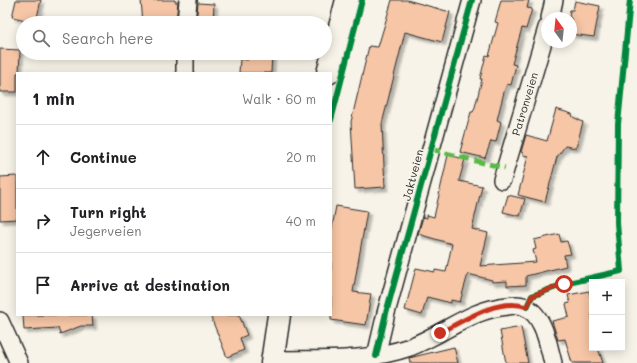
<!DOCTYPE html>
<html lang="en">
<head>
<meta charset="utf-8">
<style>
  :root { --surface:#fff; --page:#f6f6f6; --text:#202124; --muted:#757577; --line:#e0e0e0 }
  body { margin:0; font-family:Mali,sans-serif; background:var(--page); color:var(--text) }
  .controls { position:absolute; right:12px; bottom:12px; display:grid; overflow:hidden; border-radius:0px; box-shadow:0 2px 10px #0003 }
  .controls button { width:36px; height:36px; display:grid; place-items:center; padding:0; border:0; border-bottom:1px solid var(--line); background:var(--surface); color:var(--text); font:20px sans-serif }
  .compass { position:absolute; left:541px; top:12px; width:36px; height:36px; border-radius:50%; background:var(--surface); box-shadow:0 2px 10px #0003; rotate:345deg }
  .stop { position:absolute; width:12px; height:12px; margin:-9px; border:3px solid #c8321e; border-radius:50%; background:#fff }
  .stop.end { background:#c8321e; border-color:#fff; box-shadow:0 1px 4px #0008 }
  .list { margin:0; padding:0; list-style:none }
  h2 { display:flex; justify-content:space-between; align-items:center; height:52px; margin:0; padding:0 16px; font-size:17px }
  h2 small { font-size:13px; font-weight:400; color:var(--muted) }
  .list li { display:grid; grid-template-columns:26px 1fr auto; gap:12px; align-items:center; box-sizing:border-box; height:64px; padding:0 16px; border-top:1px solid var(--line) }
  .list b { display:block; font-size:15px; white-space:nowrap }
  .list p { margin:0; font-size:13px; white-space:nowrap; color:var(--muted) }
  .list em { font-size:13px; font-style:normal; color:var(--muted) }
  .icon { flex:none; width:22px; height:22px; fill:none; stroke:currentColor; stroke-width:2; stroke-linecap:round; stroke-linejoin:round }
  .map { position:relative; flex:none; width:637px; height:363px; overflow:hidden }
  .search { position:absolute; background:var(--surface); box-shadow:0 2px 10px #0003; left:16px; top:16px; width:316px; height:44px; display:flex; align-items:center; gap:10px; box-sizing:border-box; padding:0 14px; border-radius:22px; color:var(--muted); font-size:15px }
  .panel { position:absolute; background:var(--surface); box-shadow:0 2px 10px #0003; left:16px; top:72px; width:316px; height:244px; border-radius:0px }
  .map>svg:first-child { display:block }
  .building { fill:#f6c6a6; stroke:#2b2b2b; filter:url(#shadow) }
  .lines { fill:none; stroke-linecap:round; stroke-linejoin:round }
  .street-casing { stroke:#2b2b2b; stroke-width:20 }
  .secondary-casing { stroke:#2b2b2b; stroke-width:25 }
  .street { stroke:#f7f3e8; stroke-width:17 }
  .secondary { stroke:#f7f3e8; stroke-width:22 }
  .quiet { stroke:#58b947; stroke-width:5; stroke-dasharray:10 5; stroke-linecap:butt }
  .cycleway-casing { stroke:#f7f3e8; stroke-width:8 }
  .cycleway { stroke:#00873e; stroke-width:6 }
  .route { stroke:#c8321e; stroke-width:5 }
  .labels { text-anchor:middle; stroke-width:3.5; stroke-linejoin:round; paint-order:stroke }
  .street-label { font-size:11px; fill:#2b2b2b; stroke:#f7f3e8 }
</style>
</head>
<body>
<div class="map">
<svg width="637" height="363" viewBox="0 0 637 363">
  <defs>
    <filter id="shadow"><feDropShadow dx="3.5" dy="3.5" stdDeviation="1" flood-color="#0004"/></filter>
  </defs>
  <rect width="100%" height="100%" fill="#f7f3e8"/>
  <filter id="ink" filterUnits="userSpaceOnUse"><feTurbulence type="fractalNoise" baseFrequency=".025" numOctaves="2"/><feDisplacementMap in="SourceGraphic" scale="8" xChannelSelector="R" yChannelSelector="G"/><feConvolveMatrix kernelMatrix="1 2 1 2 8 2 1 2 1" color-interpolation-filters="sRGB"/></filter>
  <g filter="url(#ink)">
    <g class="building">
      <path d="M16 0H41L36 22 12 17Z"/>
      <path d="M141 0H175V2H178L176 23H143Z"/>
      <path d="M392 0H407L450 12 442 42 405 32 382 124 385 187 355 189 351 122 369 46 378 47Z"/>
      <path d="M501 0H529L527 8 532 9 526 29 522 28 520 35 512 64 516 65 511 85 507 84 504 92 497 120 501 122 496 142 491 141 485 158 460 152 471 112H473L475 107 482 79H480L486 55 489 56 498 23 495 22Z"/>
      <path d="M575 1 600 6 594 37 571 34V18H569L570 10H573Z"/>
      <path d="M198 3 214 4 213 23H196Z"/>
      <path d="M0 49 20 50 19 73H17V92H0Z"/>
      <path d="M249 53H272L271 73H239L240 59 248 60Z"/>
      <path d="M556 109 572 114 573 117 583 122 576 148 565 146 557 157 545 202 518 195 528 156 523 155V153L521 152 526 135 547 141Z"/>
      <path d="M448 155 465 159 459 181 482 186 472 229 488 233 480 266 536 262 533 250 536 249 534 240 559 234 561 242 567 241 571 254 564 255 566 266 526 276V285L507 286V281L492 282V280L468 274 460 302 451 300V303L427 297 422 315 405 310 416 268 435 272V270L446 272 452 244 418 234 423 217 427 218V215L434 217Z"/>
      <path d="M17 176V219L0 220V177Z"/>
      <path d="M508 195 525 199 520 216 503 212Z"/>
      <path d="M336 206 367 211 353 292 371 294 366 325 331 320V233Z"/>
      <path d="M589 291 592 304V348H598L603 363H572L565 339 558 340 552 321 569 317 566 304 570 303 568 295Z"/>
      <path d="M23 315H92L93 326H81L60 334 58 328 24 330Z"/>
      <path d="M210 315H239L247 335 240 338 244 350 227 357Z"/>
      <path d="M521 327 528 363H506L500 331Z"/>
      <path d="M454 347 458 363H410L409 358Z"/>
    </g>
    <g class="lines">
      <g class="street-casing">
        <g id="street">
          <path d="M550 18 554 0"/>
          <path d="M186 23 188 0"/>
          <path d="M185 53V73"/>
          <path d="M502 180 547 28"/>
          <path d="M0 321 19 363"/>
          <path d="M376 356 386 313 472 0"/>
          <path d="M272 360C320 359 364 363 410 347 444 334 471 309 508 306 513 305 518 304 523 306 544 314 548 344 553 363"/>
        </g>
      </g>
      <g class="secondary-casing">
        <g id="secondary">
          <path d="M328 73 347 0"/>
          <path d="M272 363 279 315"/>
        </g>
      </g>
      <use href="#street" class="street"/>
      <use href="#secondary" class="secondary"/>
      <path class="quiet" d="M431 149 476 161 505 168"/>
      <g class="cycleway-casing">
        <g id="cycleway">
          <path d="M331 120 362 0"/>
          <path d="M527 307 532 296 564 284 621 271 617 223 618 124 630 0"/>
          <path d="M376 356 386 313 472 0"/>
        </g>
      </g>
      <use href="#cycleway" class="cycleway"/>
    </g>
  </g>
  <g class="lines" filter="url(#ink)">
    <path class="route" d="M440 333C464 320 499 297 527 307L532 296 564 284"/>
  </g>
  <g class="labels">
    <g class="street-label">
      <text transform="translate(525 104) rotate(-73)" y="4">Patronveien</text>
      <text transform="translate(413 175) rotate(-75)" y="4">Jaktveien</text>
    </g>
  </g>
</svg>
<div class="controls">
<button>+</button>
<button>−</button>
</div>
<svg class="compass" viewBox="-18 -18 36 36"><path d="M0-13l5 13h-10z" fill="#e53935"/><path d="M0 13l5-13h-10z" fill="#757577"/></svg>
<div class="stop" style="left:564px;top:284px"></div>
<div class="stop end" style="left:440px;top:333px"></div>
<div class="search"><svg class="icon" aria-label="search" viewBox="0 0 24 24"><circle cx="10" cy="10" r="6"/><path d="M15 15l6 6"/></svg>Search here</div>
<section class="panel">
<h2>1 min<small>Walk · 60 m</small></h2>
<ul class="list">
<li><svg class="icon" aria-label="ahead" viewBox="0 0 24 24"><path d="M12 20V5M6 11l6-6 6 6"/></svg><div><b>Continue</b></div><em>20 m</em></li>
<li><svg class="icon" aria-label="right" viewBox="0 0 24 24"><path d="M7 20v-9h11M14 6l5 5-5 5"/></svg><div><b>Turn right</b><p>Jegerveien</p></div><em>40 m</em></li>
<li><svg class="icon" aria-label="arrive" viewBox="0 0 24 24"><path d="M6 21V4h12l-3 4 3 4H6"/></svg><div><b>Arrive at destination</b></div></li>
</ul>
</section>
</div>
</body>
</html>
